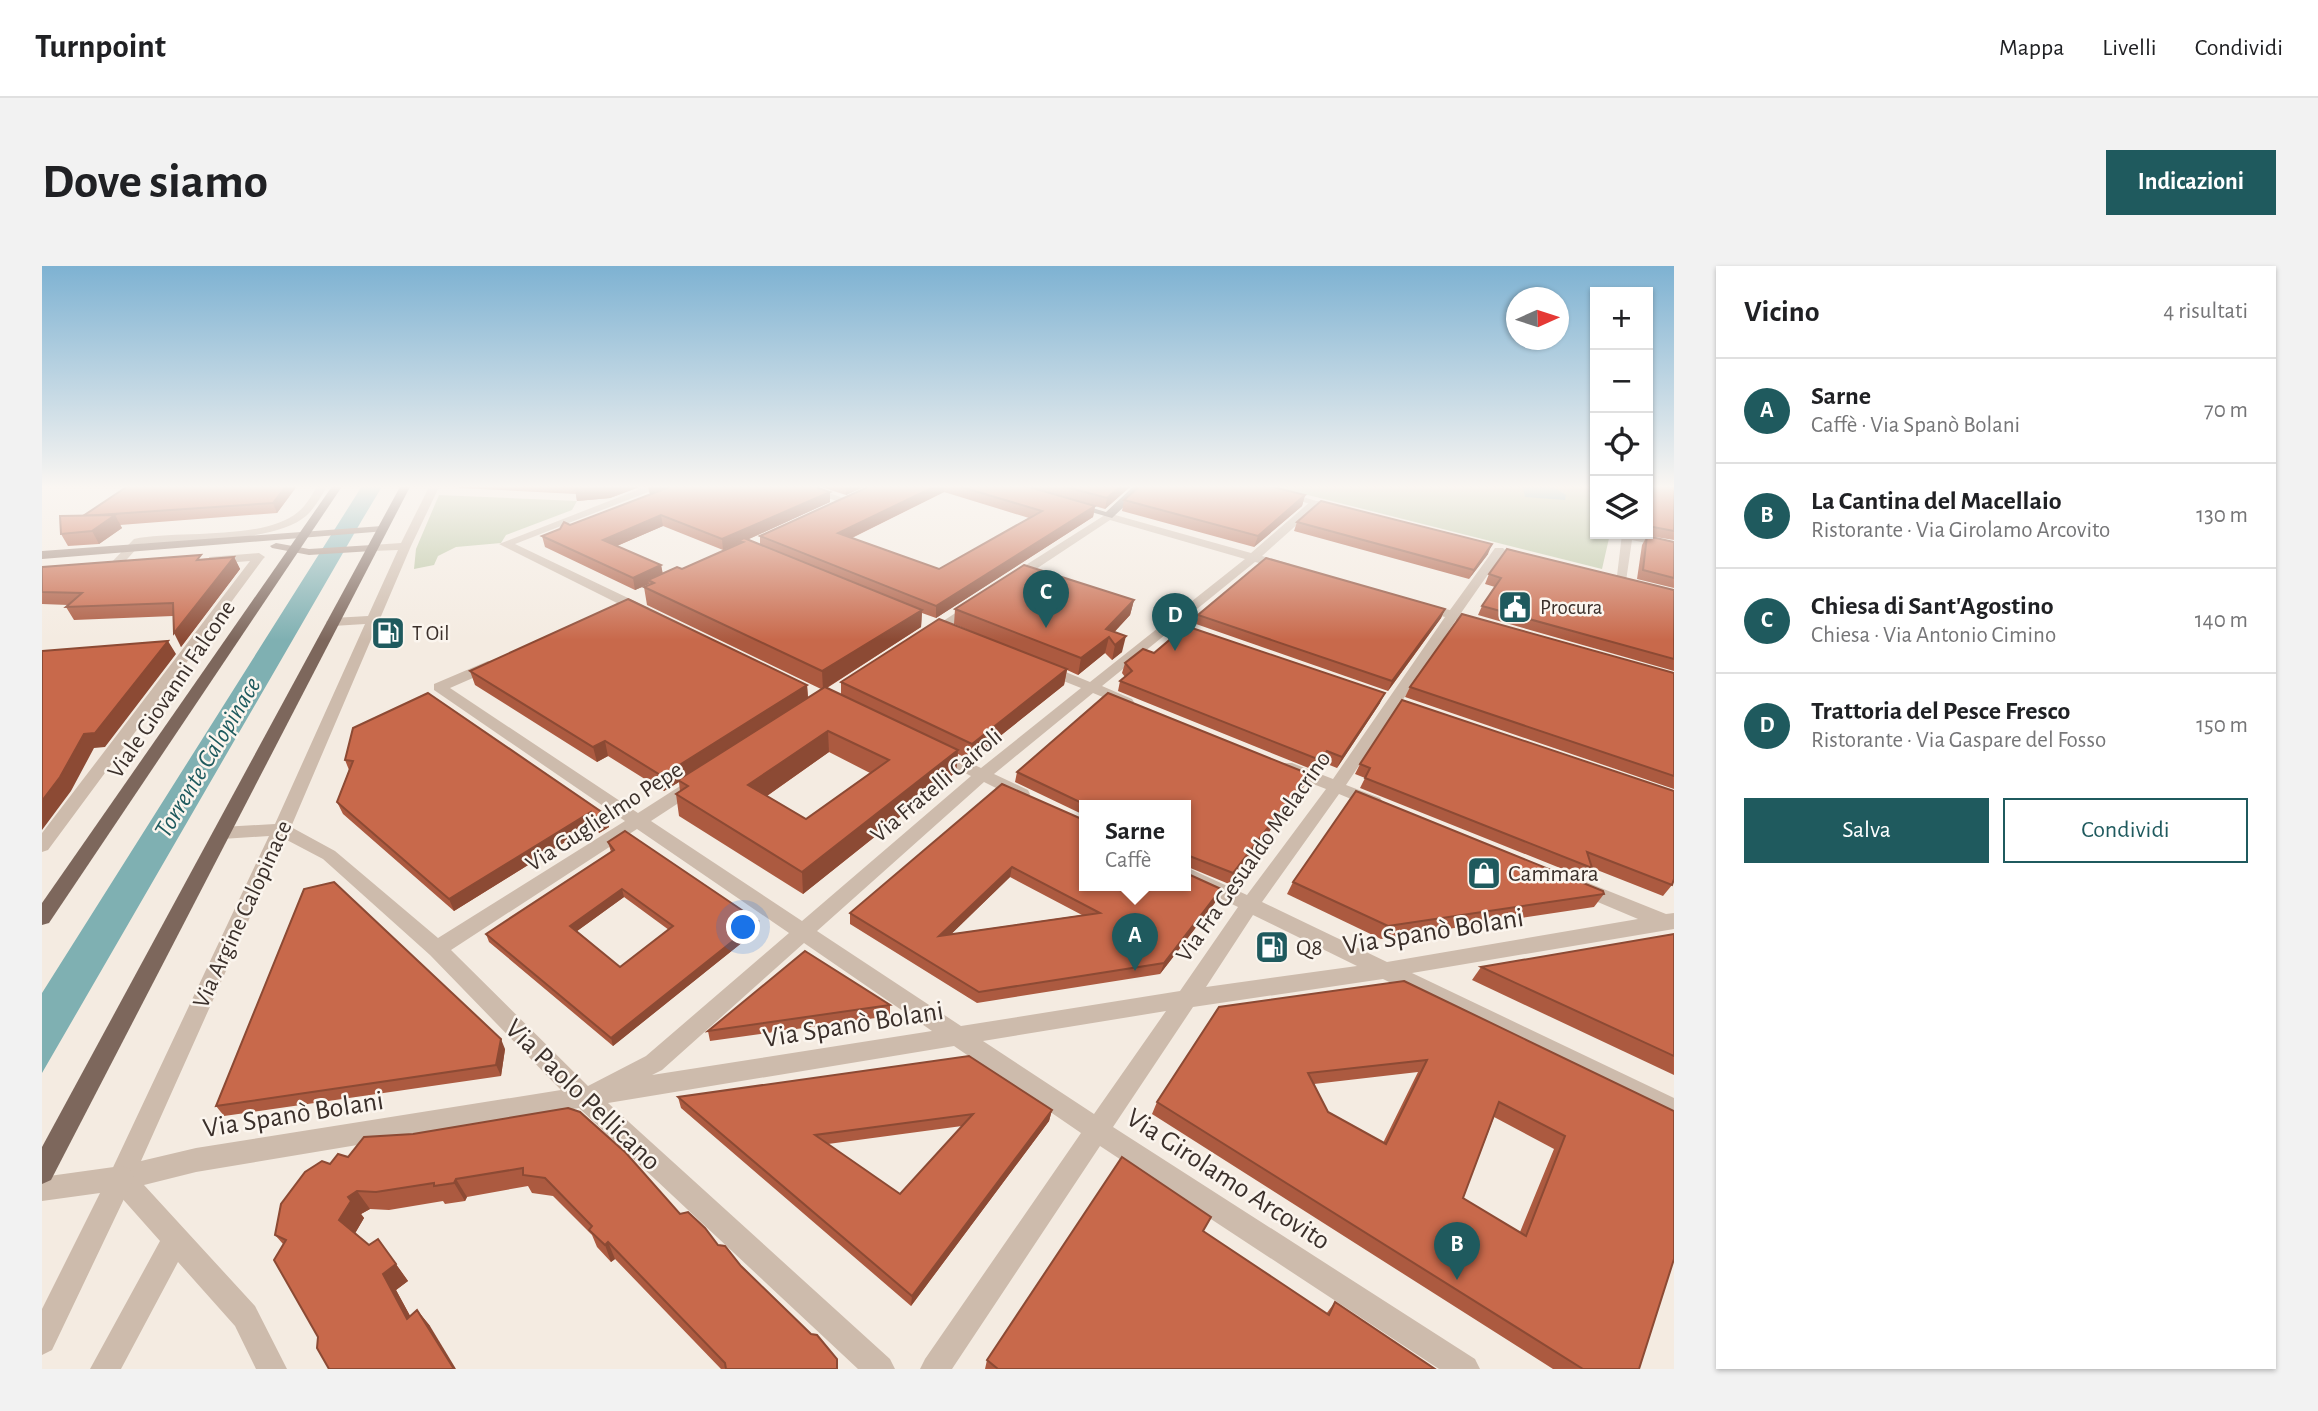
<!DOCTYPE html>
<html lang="it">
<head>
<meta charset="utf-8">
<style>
  :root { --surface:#fff; --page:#f2f2f2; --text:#202124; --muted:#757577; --line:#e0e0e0; --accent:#1f5a5e }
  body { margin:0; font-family:"Alegreya Sans",sans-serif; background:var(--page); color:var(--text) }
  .controls { position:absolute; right:21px; top:21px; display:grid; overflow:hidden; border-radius:0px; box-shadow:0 2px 5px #0004 }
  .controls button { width:63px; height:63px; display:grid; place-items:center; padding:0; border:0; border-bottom:2px solid var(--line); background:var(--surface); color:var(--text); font:35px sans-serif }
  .compass { position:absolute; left:1464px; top:21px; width:63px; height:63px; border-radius:50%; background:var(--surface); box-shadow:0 2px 5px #0004; rotate:87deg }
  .you { position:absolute; left:702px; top:662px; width:24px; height:24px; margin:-18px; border:5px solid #fff; border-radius:50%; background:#1a73e8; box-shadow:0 0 0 10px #1a73e833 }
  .badge { display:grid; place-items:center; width:46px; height:46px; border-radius:50%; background:var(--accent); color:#fff; font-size:23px; font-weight:700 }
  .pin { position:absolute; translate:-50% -58px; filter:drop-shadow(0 2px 4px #0008) }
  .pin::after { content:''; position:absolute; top:37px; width:24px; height:21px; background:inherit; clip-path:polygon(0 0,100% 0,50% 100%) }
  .popup { position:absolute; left:1037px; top:534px; width:112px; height:91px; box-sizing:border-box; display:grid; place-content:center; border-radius:0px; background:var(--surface); filter:drop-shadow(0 2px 5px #0005); font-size:23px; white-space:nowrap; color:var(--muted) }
  .popup b { font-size:26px; color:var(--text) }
  .popup::after { content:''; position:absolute; left:50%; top:100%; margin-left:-14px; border:14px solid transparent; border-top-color:var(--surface) }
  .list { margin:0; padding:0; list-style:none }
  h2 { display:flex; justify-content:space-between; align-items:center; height:91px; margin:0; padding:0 28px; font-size:30px }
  h2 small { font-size:23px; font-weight:400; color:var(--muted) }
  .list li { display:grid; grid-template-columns:46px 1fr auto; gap:21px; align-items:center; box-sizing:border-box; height:105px; padding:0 28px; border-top:2px solid var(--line) }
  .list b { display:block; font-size:26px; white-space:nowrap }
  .list p { margin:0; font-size:23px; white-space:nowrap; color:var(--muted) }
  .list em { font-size:23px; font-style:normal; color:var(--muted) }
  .actions { display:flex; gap:14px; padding:21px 28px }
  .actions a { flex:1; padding:16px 0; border:2px solid var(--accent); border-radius:0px; text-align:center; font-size:24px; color:var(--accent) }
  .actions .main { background:var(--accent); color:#fff }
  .icon { flex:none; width:38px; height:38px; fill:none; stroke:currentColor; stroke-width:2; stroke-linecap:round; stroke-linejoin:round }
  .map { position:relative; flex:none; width:1632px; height:1103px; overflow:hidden; border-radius:0px }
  header { display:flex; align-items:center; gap:42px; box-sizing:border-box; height:98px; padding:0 35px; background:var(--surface); border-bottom:2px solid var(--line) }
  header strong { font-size:33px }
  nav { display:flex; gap:38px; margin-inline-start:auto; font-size:24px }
  .intro { display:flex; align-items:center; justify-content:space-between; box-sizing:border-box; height:168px; padding:0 42px }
  h1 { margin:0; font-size:49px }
  .button { padding:18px 32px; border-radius:0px; background:var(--accent); color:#fff; font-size:24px; font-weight:700 }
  main { display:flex; gap:42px; padding:0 42px }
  aside { flex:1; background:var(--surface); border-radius:0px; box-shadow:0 2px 5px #0004 }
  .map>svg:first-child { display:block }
  .green { fill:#b8c4a0 }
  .water { fill:#7fb0b2 }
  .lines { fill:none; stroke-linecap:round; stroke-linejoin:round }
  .pedestrian { fill:#cdbbac; fill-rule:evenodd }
  .minor { fill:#cdbbac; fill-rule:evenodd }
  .tertiary { fill:#cdbbac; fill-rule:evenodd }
  .secondary { fill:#a18a7d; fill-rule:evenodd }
  .primary { fill:#7d675c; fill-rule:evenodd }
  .wall { fill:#ac5a40; fill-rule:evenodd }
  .shaded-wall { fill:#8c4a34 }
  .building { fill:#c8694b; stroke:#8c4a34; stroke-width:2; fill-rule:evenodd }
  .labels { text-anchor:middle; stroke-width:5; stroke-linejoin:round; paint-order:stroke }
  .far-poi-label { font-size:21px; fill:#3b302b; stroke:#fbf5ee; text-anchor:start }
  .street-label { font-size:24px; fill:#3b302b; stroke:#fbf5ee }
  .poi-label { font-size:24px; fill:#3b302b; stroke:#fbf5ee; text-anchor:start }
  .water-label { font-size:26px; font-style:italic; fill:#1f5a5e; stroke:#fbf5ee }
  .near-street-label { font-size:28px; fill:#3b302b; stroke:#fbf5ee }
</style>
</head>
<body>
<header>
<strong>Turnpoint</strong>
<nav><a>Mappa</a><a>Livelli</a><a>Condividi</a></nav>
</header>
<div class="intro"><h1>Dove siamo</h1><a class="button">Indicazioni</a></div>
<main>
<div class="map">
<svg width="1632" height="1103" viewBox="0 0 1632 1103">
  <rect width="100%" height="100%" fill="#f4ebe1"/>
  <g class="green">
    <path d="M1553 219V268H1568L1560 303 1230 220Z"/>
    <path d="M397 229 535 235 530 244 464 269 459 277 414 281 396 290 392 299 372 303 374 283Z"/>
  </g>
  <g class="water">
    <path d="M341 219 320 254 0 807V727L320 220Z"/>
    <path d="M1508 219 1524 229 1523 234 1483 231 1481 222 1476 219Z"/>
  </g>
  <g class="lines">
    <path class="pedestrian" d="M1200 219H1219L1295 241 1290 244Z"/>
    <g class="minor">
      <path d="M276 219H286C279 230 273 242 264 250 234 276 139 276 99 278L75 304 65 301 92 273C135 264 222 275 256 246 265 239 270 228 276 219Z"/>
      <path d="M388 219H398L369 280 249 561 293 585 396 672 583 555 392 424V418L446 395H456V401L408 422 596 547 646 515H658L660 519 658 523 609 555 760 655 929 510 889 490 887 487 889 484H901L939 502 1039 422 999 406V400H1009L1048 416 1203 293 1068 254 973 317H965V311L1066 247 1209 287 1269 235H1277V239L1220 290 1248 298V304L1213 296 1060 420 1090 433 1092 436 1090 439H1080L1051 427 952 508 986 524 988 528 986 532H974L942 516 775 665 919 760 1138 725 1196 641 1144 616V601L1205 629 1284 523 1238 505 1236 501 1238 497H1250L1291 513 1403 351 1374 343V337L1408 344 1453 282H1461L1463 284 1419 347 1446 357 1439 361 1414 354 1304 519 1338 532 1341 536 1338 540H1326L1297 528 1220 636 1345 696 1596 653 1532 626 1529 621 1532 616 1539 614 1624 648 1632 647V663L1626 664 1370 707 1632 832V855L1341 713 1151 741 1071 861 1433 1093 1438 1103H1397L1058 880 910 1103H878L883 1093 1039 867 912 780 566 837 848 1093 853 1103H816L537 842 154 906 102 919 213 1040 245 1103H214L193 1060 136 996 79 1103H48L118 975 70 921 66 912 227 570 180 573 171 567 180 561 233 558 323 358 291 360 284 356 291 352 326 350 356 284 330 285 324 282 330 279 359 277ZM595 563 747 667 604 790 546 820 409 684ZM243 573 281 593 388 689 519 824 154 882 99 895ZM1211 649 1315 700 1164 721ZM762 677 890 765 610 809 620 804ZM1124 745 1052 848 941 775Z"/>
      <path d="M608 219H624L473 278 607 342V348H597L457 278Z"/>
      <path d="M749 219H766L809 235 800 237Z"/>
      <path d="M1606 219 1632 221V227L1606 223Z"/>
      <path d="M1580 268 1632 277V283L1590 274 1584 315 1574 318Z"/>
      <path d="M217 287 223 291 221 293 6 584 0 586V567L208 295 171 298 167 297V291Z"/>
      <path d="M932 335 937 336V342L890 373 885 374 878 370Z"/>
    </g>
    <path class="tertiary" d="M79 900 88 903 92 912 10 1084 0 1089V1043L58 927 0 935V911Z"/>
    <g class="secondary">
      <path d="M340 260 346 263 344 265 0 293V285Z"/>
      <path d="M234 277 267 283 330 279 336 282 330 285 267 289 230 282 228 280Z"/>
    </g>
    <g class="primary">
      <path d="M291 219H301L7 657 0 659V637Z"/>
      <path d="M359 219H369L9 914 0 918V881Z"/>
      <path d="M1093 219H1105L1070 252 1025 239 1030 236 1064 246Z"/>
    </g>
  </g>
  <g class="wall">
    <path d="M86 220H255L235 247 78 259 80 262 57 278 26 280 19 268 41 250Z"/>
    <path d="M416 220H600L568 232 535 235 534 228 417 222Z"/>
    <path d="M606 220H771L788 236 705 274 718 279V270L828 220H984L1053 240 1051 251 894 352 880 347 879 361 785 422 799 429V416L955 376 912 358 913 343 1092 334 1088 349 1072 366 1080 386 1070 394 1063 387 1036 409 1025 404 1022 419 928 494 916 488 914 506 761 628 637 550 634 528 638 525 637 516 622 525 566 490 555 496 433 419 428 405 765 419 766 432 779 423 605 339 602 321 607 319V318L593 324 503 281 500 270 608 228ZM902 226 987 252 897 303 810 272ZM621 260 681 284 697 278 640 303 621 308 619 299 575 280ZM787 486 828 507 764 553 725 530Z"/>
    <path d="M776 220H824L804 229Z"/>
    <path d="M984 220H1089L1063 243Z"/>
    <path d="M1612 220 1632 221V274L1601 269V268H1606V239L1608 226Z"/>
    <path d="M1263 229 1260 240 1212 281 1080 245 1082 234Z"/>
    <path d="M1255 256 1446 288 1427 313 1252 265Z"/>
    <path d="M1605 270 1632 276V322L1595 313 1600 279Z"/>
    <path d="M192 291 198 303 139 381 131 350 32 354 24 341 26 339 0 338V301L161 293Z"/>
    <path d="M1447 308 1632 324V405L1436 349 1440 340 1453 321 1443 318Z"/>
    <path d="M1403 343 1399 352 1346 425 1154 358 1156 349Z"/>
    <path d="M1112 387 1338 437 1295 502 1280 496 1274 505 1076 425 1078 415 1083 411 1080 407 1083 397Z"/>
    <path d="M1632 407V523L1363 431 1368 421Z"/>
    <path d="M311 462 564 549 567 561 557 567 552 558 412 645 301 548 295 536 307 504 303 494Z"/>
    <path d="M1318 498 1630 619 1621 630 1550 602 1543 612 1318 522 1323 512 1313 508Z"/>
    <path d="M975 506 1263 519 1187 618 1146 601V608L1175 634 1118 708 935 737 808 658V647L960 518 1042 619 1144 539H1042V549L973 516ZM968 611 1040 649 909 668Z"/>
    <path d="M566 576 717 663 571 780 447 676 444 668 569 586ZM582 631 627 664 578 701 535 665Z"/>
    <path d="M1251 616 1562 628 1552 641 1339 673 1245 628Z"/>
    <path d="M1632 668V809L1430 714 1439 701Z"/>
    <path d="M848 739V750L668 775 666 765Z"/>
    <path d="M1177 741 1632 845 1597 1103H1511L1110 848 1115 836ZM1376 806 1341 877 1286 846 1272 818ZM1452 851 1512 883 1478 966 1421 932Z"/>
    <path d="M463 783 459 810 182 850 174 840Z"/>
    <path d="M636 831 1010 844 1007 855 869 1040 639 842ZM920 860 858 928 786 878Z"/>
    <path d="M371 868 638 948 676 979 699 1000 795 1103H679L573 993 569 996 555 981 550 969 511 930 490 927 486 920 425 931 423 935 403 938 401 935 347 944 328 943 319 948 322 952 313 967 327 979 336 973 366 1015 354 1024 368 1050 375 1044 388 1060 276 1071 241 978 233 969 288 898Z"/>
    <path d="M1161 965 1284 1048 1293 1036 1393 1103H943L945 1094Z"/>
  </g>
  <g class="shaded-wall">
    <path d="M244 220H255L235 247 231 237Z"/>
    <path d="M570 220H600L568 232 535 235 533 224Z"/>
    <path d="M606 220H644L608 228Z"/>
    <path d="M804 220H824L804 229Z"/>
    <path d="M894 220H902V226L797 278 796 267Z"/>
    <path d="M1079 220H1089L1063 243 1065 232Z"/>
    <path d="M788 226V236L700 276 696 275 697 277 681 284 680 273Z"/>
    <path d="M1263 229 1260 240 1212 281 1216 270Z"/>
    <path d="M1053 240 1051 251 894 352V340Z"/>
    <path d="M73 249 80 262 57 278 50 265Z"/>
    <path d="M619 249 621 260 563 285 561 274Z"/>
    <path d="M1450 278 1446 288 1427 313 1432 304Z"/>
    <path d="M192 291 198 303 139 381 132 367Z"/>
    <path d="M619 299 621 311 606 314 607 318 593 324 591 312Z"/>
    <path d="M1092 334 1088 349 1067 372V371L1063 387 1036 409 1039 392 1064 363Z"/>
    <path d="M1403 343 1399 352 1346 425 1350 415Z"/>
    <path d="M880 344 879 361 781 424 780 405Z"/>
    <path d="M1084 370 1080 386 1070 394 1073 379Z"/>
    <path d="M126 375 134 388 63 481 52 482 29 525 0 564V535L42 468Z"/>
    <path d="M1025 403 1022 419 928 494 930 478Z"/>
    <path d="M765 419 766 433 636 514 637 516 622 525 620 510Z"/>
    <path d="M1343 427 1338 437 1295 502 1300 491Z"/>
    <path d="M786 465 787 486 709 541 706 519Z"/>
    <path d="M563 475 566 490 555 496 551 481Z"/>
    <path d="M916 484 914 506 761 628 760 606Z"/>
    <path d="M1285 485 1280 496 1274 505 1278 494Z"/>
    <path d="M1267 508 1263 519 1187 618 1191 607Z"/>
    <path d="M549 546 552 558 412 645 407 633Z"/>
    <path d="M564 549 567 561 557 567 554 555Z"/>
    <path d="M970 601 968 611 896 681 897 670Z"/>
    <path d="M580 623 582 631 531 668 528 660Z"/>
    <path d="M1179 623 1175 634 1118 708 1122 697Z"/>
    <path d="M716 655 717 663 571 780 569 772Z"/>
    <path d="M459 773 463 783 459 810 454 799Z"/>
    <path d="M1010 844 1007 855 869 1040 870 1030Z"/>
    <path d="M414 913 425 931 423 935 412 917Z"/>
    <path d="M315 925 328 943 319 948 322 952 311 971 297 954 306 931Z"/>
    <path d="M336 973 366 1015 354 1024 378 1068 365 1053 341 1008Z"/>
    <path d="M566 976 573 993 569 996 563 979Z"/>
    <path d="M375 1044 388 1060 414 1103H412Z"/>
  </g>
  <g class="building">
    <path d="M86 220H244L231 237 41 250Z"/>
    <path d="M537 220H570L566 221 533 224Z"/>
    <path d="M630 220H771L788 226 680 273 619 249 561 274 619 299 591 312 500 270 518 263 522 256 528 259Z"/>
    <path d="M828 220H894L796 267 897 303 1000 245 916 220H984L1053 240 894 340 718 270Z"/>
    <path d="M1021 220H1079L1065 232Z"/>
    <path d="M1098 220H1227L1263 229 1216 270 1082 234Z"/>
    <path d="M1612 220 1632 221V265L1606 260Z"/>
    <path d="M1279 235 1450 278 1432 304 1255 256Z"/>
    <path d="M73 249 50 265 19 268 18 250Z"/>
    <path d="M1605 270 1632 276V312L1601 304Z"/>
    <path d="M702 272 880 344 780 405 602 321 612 317 606 314 635 301 640 303 701 276 696 275Z"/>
    <path d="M1465 283 1632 324V393L1440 340 1459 312 1447 308Z"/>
    <path d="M159 289 155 294 192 291 132 367 131 337 24 341 40 327 0 326V301Z"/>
    <path d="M1224 292 1403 343 1350 415 1156 349Z"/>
    <path d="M982 299 1092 334 1064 363 1084 370 1073 379 1067 371 1039 392 913 343Z"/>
    <path d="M586 333 765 419 620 510 563 475 551 481 428 405Z"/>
    <path d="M1420 348 1632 407V510L1368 421Z"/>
    <path d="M897 353 1025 403 930 478 799 416Z"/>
    <path d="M1144 360 1343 427 1300 491 1285 485 1278 494 1078 415 1090 405 1083 397 1101 383 1112 387Z"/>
    <path d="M126 375 53 467 42 468 18 511 0 535V385Z"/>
    <path d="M783 421 916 484 760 606 634 528 646 520 636 514ZM786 465 847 494 764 553 706 519Z"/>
    <path d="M386 427 564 549 554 555 549 546 407 633 295 536 311 495 303 494 311 462Z"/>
    <path d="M1066 427 1267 508 1191 607 1145 589 1146 608 1179 623 1122 697 937 726 808 647 960 518 1042 554V619H1144V539H1044L975 506ZM970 601 1058 647 897 670Z"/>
    <path d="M1360 434 1632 525V613L1630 619 1545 586 1550 602 1323 512 1328 502 1318 498Z"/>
    <path d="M1314 525 1561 625 1562 628 1346 660 1251 616Z"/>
    <path d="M583 565 716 655 569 772 444 668 572 584 566 576ZM580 623 631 660 578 701 528 660Z"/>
    <path d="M292 616 459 773 454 799 174 840 262 623Z"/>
    <path d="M1632 668V790L1439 701Z"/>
    <path d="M763 685 848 739 666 765Z"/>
    <path d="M1362 715 1632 845V993L1597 1103H1541L1115 836 1177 741ZM1385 794 1344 878 1286 846 1266 807ZM1457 836 1523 870 1484 970 1421 932Z"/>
    <path d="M927 790 1010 844 870 1030 636 831ZM931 848 858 928 773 869Z"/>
    <path d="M526 842 538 846 584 887 638 948 646 946 663 962 676 979 683 980 699 1000 769 1068 775 1069 795 1093V1103H684L683 1097 566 976 563 979 547 964 550 960 503 912 481 909V902L414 913 412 917 392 920V917L334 926 315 925 306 931 309 935 297 954 327 979 336 973 354 998 341 1008 365 1053 375 1044 412 1103H287L275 1082 276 1071 232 994 244 974 233 969 239 938 263 906 280 895 288 898 296 888 306 891 322 871 371 868Z"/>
    <path d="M1080 891 1169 951 1161 965 1287 1049 1293 1036 1393 1103H956L945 1094Z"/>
  </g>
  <linearGradient id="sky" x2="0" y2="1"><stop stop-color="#7eb2d2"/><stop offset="0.59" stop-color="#faf6f2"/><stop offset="1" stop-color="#faf6f2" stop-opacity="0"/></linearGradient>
  <rect width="1632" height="374" fill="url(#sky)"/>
  <defs>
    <g id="civic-square" transform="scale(1.75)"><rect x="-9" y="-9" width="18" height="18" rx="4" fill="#1f5a5e" stroke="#fbf5ee"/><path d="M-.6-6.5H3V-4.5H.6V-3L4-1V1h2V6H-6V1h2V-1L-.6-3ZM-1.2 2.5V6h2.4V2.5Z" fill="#fff"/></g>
    <g id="fuel-square" transform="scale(1.75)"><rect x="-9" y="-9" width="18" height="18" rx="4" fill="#1f5a5e" stroke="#fbf5ee"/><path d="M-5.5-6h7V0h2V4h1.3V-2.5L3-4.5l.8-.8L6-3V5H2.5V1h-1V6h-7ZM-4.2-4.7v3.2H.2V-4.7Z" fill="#fff"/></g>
    <g id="shop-square" transform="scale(1.75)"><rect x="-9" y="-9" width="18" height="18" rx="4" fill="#1f5a5e" stroke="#fbf5ee"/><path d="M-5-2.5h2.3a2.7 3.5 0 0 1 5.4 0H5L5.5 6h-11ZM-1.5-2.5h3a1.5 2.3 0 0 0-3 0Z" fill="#fff"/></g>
  </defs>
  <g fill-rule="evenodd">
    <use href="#civic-square" x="1473" y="341"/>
    <use href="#fuel-square" x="346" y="367"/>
    <use href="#shop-square" x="1442" y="607"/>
    <use href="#fuel-square" x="1230" y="681"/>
  </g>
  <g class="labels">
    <g class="far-poi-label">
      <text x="1498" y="348">Procura</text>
      <text x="370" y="374">T Oil</text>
    </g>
    <g class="street-label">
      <text transform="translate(129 423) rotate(-56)" y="8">Viale Giovanni Falcone</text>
      <text transform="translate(894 519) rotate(-40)" y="8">Via Fratelli Cairoli</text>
      <text transform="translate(562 550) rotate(-33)" y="8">Via Guglielmo Pepe</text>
      <text transform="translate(1211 590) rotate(-55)" y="8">Via Fra Gesualdo Melacrino</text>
      <text transform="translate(200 648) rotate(-65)" y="8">Via Argine Calopinace</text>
    </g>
    <g class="poi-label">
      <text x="1466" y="615">Cammara</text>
      <text x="1254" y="689">Q8</text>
    </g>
    <g class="water-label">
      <text transform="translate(165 491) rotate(-59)" y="9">Torrente Calopinace</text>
    </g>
    <g class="near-street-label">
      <text transform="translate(1391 664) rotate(-9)" y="10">Via Spanò Bolani</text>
      <text transform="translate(811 757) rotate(-9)" y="10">Via Spanò Bolani</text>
      <text transform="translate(542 828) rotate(44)" y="10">Via Paolo Pellicano</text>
      <text transform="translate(251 847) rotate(-9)" y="10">Via Spanò Bolani</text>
      <text transform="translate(1187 912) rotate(33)" y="10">Via Girolamo Arcovito</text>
    </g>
  </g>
</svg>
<div class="controls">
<button>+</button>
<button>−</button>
<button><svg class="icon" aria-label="locate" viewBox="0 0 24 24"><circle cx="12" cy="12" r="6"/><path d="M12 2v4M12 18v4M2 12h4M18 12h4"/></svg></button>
<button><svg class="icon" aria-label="layers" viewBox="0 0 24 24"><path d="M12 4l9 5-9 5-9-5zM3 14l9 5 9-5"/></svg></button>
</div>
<svg class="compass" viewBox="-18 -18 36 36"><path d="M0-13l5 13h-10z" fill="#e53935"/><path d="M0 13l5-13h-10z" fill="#757577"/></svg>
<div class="you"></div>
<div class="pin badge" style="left:1093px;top:705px">A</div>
<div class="popup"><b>Sarne</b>Caffè</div>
<div class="pin badge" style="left:1415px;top:1014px">B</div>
<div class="pin badge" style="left:1004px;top:362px">C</div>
<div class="pin badge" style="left:1133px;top:385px">D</div>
</div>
<aside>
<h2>Vicino<small>4 risultati</small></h2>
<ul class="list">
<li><span class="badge">A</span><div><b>Sarne</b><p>Caffè · Via Spanò Bolani</p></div><em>70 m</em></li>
<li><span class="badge">B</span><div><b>La Cantina del Macellaio</b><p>Ristorante · Via Girolamo Arcovito</p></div><em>130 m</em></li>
<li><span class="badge">C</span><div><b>Chiesa di Sant'Agostino</b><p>Chiesa · Via Antonio Cimino</p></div><em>140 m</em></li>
<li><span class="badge">D</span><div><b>Trattoria del Pesce Fresco</b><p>Ristorante · Via Gaspare del Fosso</p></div><em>150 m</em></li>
</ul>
<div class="actions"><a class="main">Salva</a><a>Condividi</a></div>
</aside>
</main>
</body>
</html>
